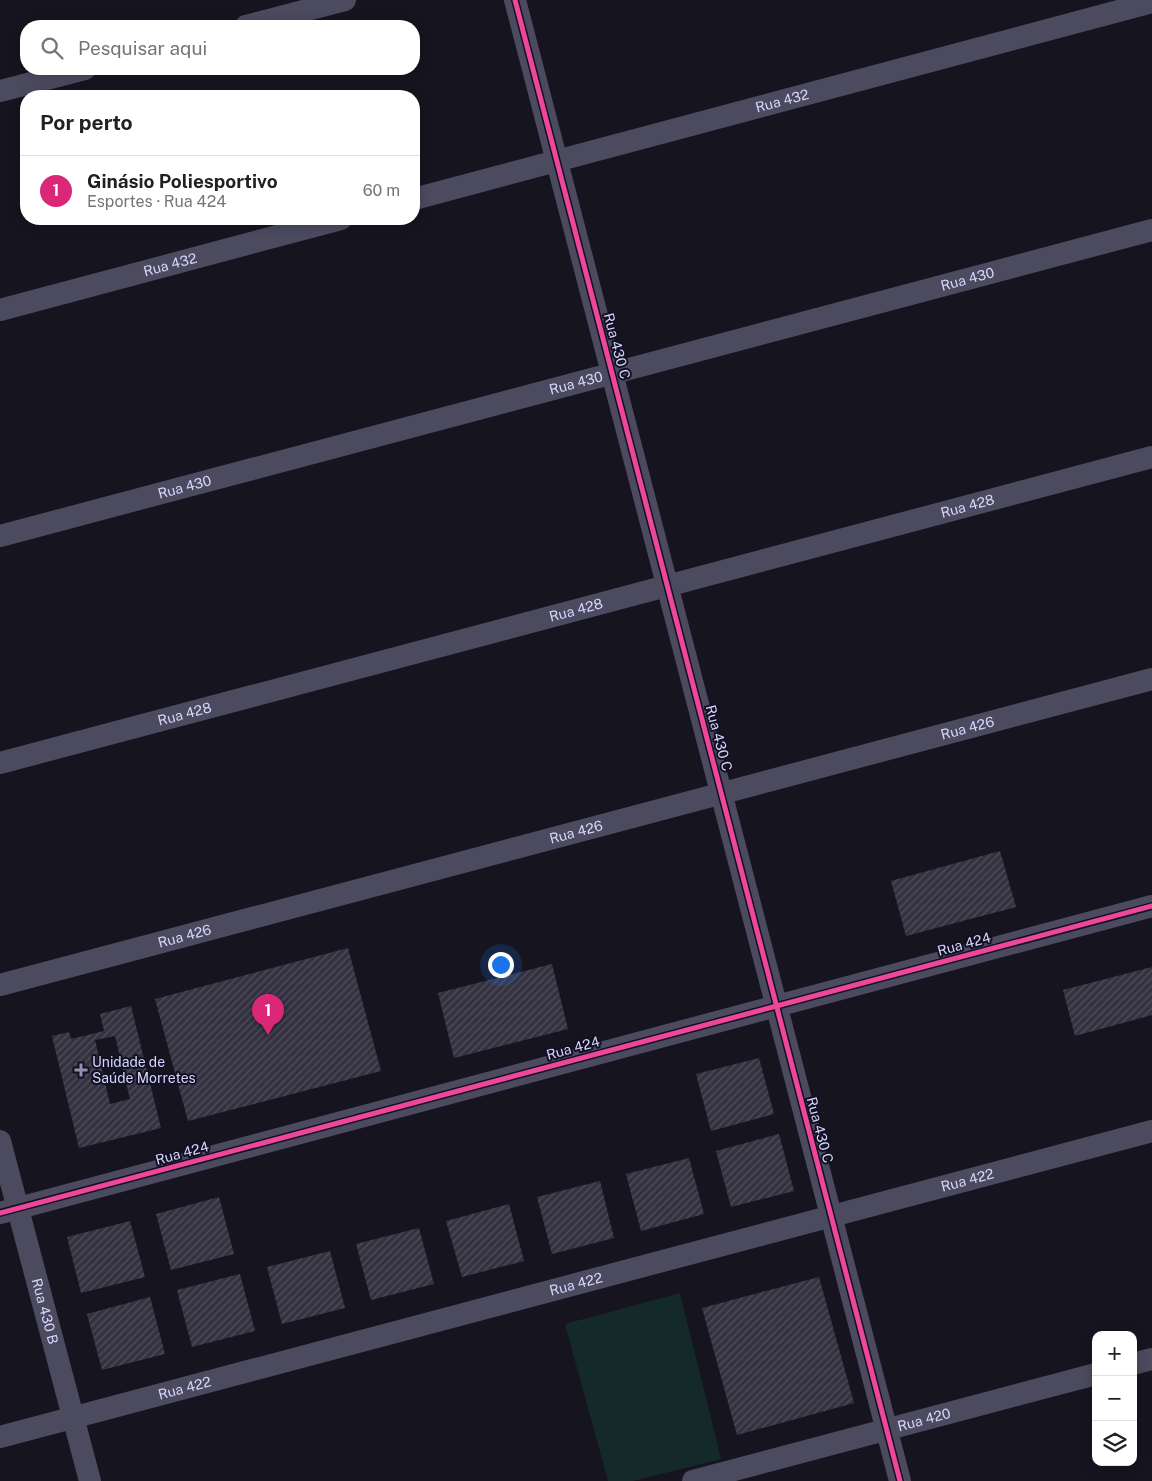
<!DOCTYPE html>
<html lang="pt">
<head>
<meta charset="utf-8">
<style>
  :root { --surface:#fff; --page:#f2f2f2; --text:#202124; --muted:#757577; --line:#e0e0e0; --accent:#db2777 }
  body { margin:0; font-family:"Public Sans",sans-serif; background:var(--page); color:var(--text) }
  .controls { position:absolute; right:15px; bottom:15px; display:grid; overflow:hidden; border-radius:10px; box-shadow:0 2px 12px #0003 }
  .controls button { width:45px; height:45px; display:grid; place-items:center; padding:0; border:0; border-bottom:1px solid var(--line); background:var(--surface); color:var(--text); font:25px sans-serif }
  .you { position:absolute; left:500px; top:964px; width:18px; height:18px; margin:-12px; border:4px solid #fff; border-radius:50%; background:#1a73e8; box-shadow:0 0 0 8px #1a73e833 }
  .badge { display:grid; place-items:center; width:32px; height:32px; border-radius:50%; background:var(--accent); color:#fff; font-size:16px; font-weight:700 }
  .pin { position:absolute; translate:-50% -41px; filter:drop-shadow(0 1px 2px #0008) }
  .pin::after { content:''; position:absolute; top:26px; width:18px; height:15px; background:inherit; clip-path:polygon(0 0,100% 0,50% 100%) }
  .list { margin:0; padding:0; list-style:none }
  h2 { display:flex; justify-content:space-between; align-items:center; height:65px; margin:0; padding:0 20px; font-size:21px }
  h2 small { font-size:16px; font-weight:400; color:var(--muted) }
  .list li { display:grid; grid-template-columns:32px 1fr auto; gap:15px; align-items:center; box-sizing:border-box; height:70px; padding:0 20px; border-top:1px solid var(--line) }
  .list b { display:block; font-size:19px; white-space:nowrap }
  .list p { margin:0; font-size:16px; white-space:nowrap; color:var(--muted) }
  .list em { font-size:16px; font-style:normal; color:var(--muted) }
  .icon { flex:none; width:28px; height:28px; fill:none; stroke:currentColor; stroke-width:2; stroke-linecap:round; stroke-linejoin:round }
  .map { position:relative; flex:none; width:1152px; height:1481px; overflow:hidden }
  .search { position:absolute; background:var(--surface); box-shadow:0 2px 12px #0003; left:20px; top:20px; width:400px; height:55px; display:flex; align-items:center; gap:12px; box-sizing:border-box; padding:0 18px; border-radius:20px; color:var(--muted); font-size:19px }
  .panel { position:absolute; background:var(--surface); box-shadow:0 2px 12px #0003; left:20px; top:90px; width:400px; height:135px; border-radius:20px }
  .map>svg:first-child { display:block }
  .garden { fill:#142a29 }
  .building { fill:url(#building-hatch); fill-rule:evenodd }
  .lines { fill:none; stroke-linecap:round; stroke-linejoin:round }
  .street { stroke:#4b4a5f; stroke-width:22 }
  .cycleway-casing { stroke:#121023; stroke-width:8 }
  .cycleway { stroke:#ed469a; stroke-width:5 }
  .poi-dot { fill:#9391af; stroke:#121023; stroke-width:2 }
  .labels { text-anchor:middle; stroke-width:4; stroke-linejoin:round; paint-order:stroke }
  .street-label { font-size:14px; fill:#d7d5fc; stroke:#121023 }
  .poi-label { font-size:14px; fill:#d7d5fc; stroke:#121023; text-anchor:start }
</style>
</head>
<body>
<div class="map">
<svg width="1152" height="1481" viewBox="0 0 1152 1481">
  <defs>
    <pattern id="building-hatch" width="6" height="6" patternUnits="userSpaceOnUse" patternTransform="scale(1.25)"><rect width="6" height="6" fill="#343241"/><path d="M-1 1l2-2M0 6l6-6M5 7l2-2" fill="none" stroke="#514f5d"/></pattern>
  </defs>
  <rect width="100%" height="100%" fill="#16141f"/>
  <path class="garden" d="M680 1293 721 1459 633 1481H608L565 1324Z"/>
  <g class="building">
    <path d="M1000 851 1016 907 906 936 891 881Z"/>
    <path d="M348 948 381 1071 188 1121 155 999Z"/>
    <path d="M552 964 568 1029 454 1058 438 993Z"/>
    <path d="M1152 967V1015L1075 1036 1063 990Z"/>
    <path d="M131 1006 161 1128 79 1148 52 1036 69 1032 71 1039 104 1031 100 1014ZM115 1036 130 1099 110 1104 95 1040Z"/>
    <path d="M759 1058 774 1114 711 1131 696 1074Z"/>
    <path d="M779 1134 794 1191 731 1207 716 1151Z"/>
    <path d="M689 1158 704 1214 641 1231 626 1174Z"/>
    <path d="M600 1181 614 1238 552 1254 537 1197Z"/>
    <path d="M219 1197 234 1254 171 1270 156 1214Z"/>
    <path d="M509 1204 524 1261 462 1277 446 1221Z"/>
    <path d="M130 1221 145 1277 81 1293 67 1237Z"/>
    <path d="M419 1228 434 1284 371 1300 356 1244Z"/>
    <path d="M330 1251 345 1308 282 1324 267 1267Z"/>
    <path d="M240 1274 255 1331 192 1347 177 1290Z"/>
    <path d="M819 1277 854 1403 737 1435 702 1308Z"/>
    <path d="M150 1297 165 1354 102 1370 87 1314Z"/>
  </g>
  <g class="lines">
    <g class="street">
      <path d="M515 0 900 1481"/>
      <path d="M246 26 345 0"/>
      <path d="M0 91 85 69"/>
      <path id="s1" d="M414 199 1152 2"/>
      <path id="s2" d="M0 310 341 219"/>
      <path id="s3" d="M0 536 1152 230"/>
      <path id="s4" d="M0 763 1152 457"/>
      <path id="s5" d="M0 985 1152 679"/>
      <path id="s6" d="M0 1141 90 1481"/>
      <path d="M0 1213 1152 906"/>
      <path d="M1133 1364 1152 1359"/>
      <path id="s7" d="M0 1437 1152 1131"/>
      <path id="s8" d="M693 1481 1096 1374"/>
    </g>
    <g class="cycleway-casing">
      <g id="cycleway">
        <path d="M515 0 900 1481"/>
        <path d="M0 1213 1152 906"/>
      </g>
    </g>
    <use href="#cycleway" class="cycleway"/>
  </g>
  <path class="poi-dot" d="M78.5 1062.5h5v5h5v5h-5v5h-5v-5h-5v-5h5z"/>
  <g class="labels">
    <g class="street-label">
      <text dy="5" stroke="none"><textPath href="#s1" startOffset="381">Rua 432</textPath></text>
      <text dy="5" stroke="none"><textPath href="#s2" startOffset="176">Rua 432</textPath></text>
      <text dy="5" stroke="none"><textPath href="#s3" startOffset="1001">Rua 430</textPath></text>
      <text transform="translate(617 346) rotate(75)" y="5">Rua 430 C</text>
      <text dy="5" stroke="none"><textPath href="#s3" startOffset="596">Rua 430</textPath></text>
      <text dy="5" stroke="none"><textPath href="#s3" startOffset="191">Rua 430</textPath></text>
      <text dy="5" stroke="none"><textPath href="#s4" startOffset="1001">Rua 428</textPath></text>
      <text dy="5" stroke="none"><textPath href="#s4" startOffset="596">Rua 428</textPath></text>
      <text dy="5" stroke="none"><textPath href="#s4" startOffset="191">Rua 428</textPath></text>
      <text dy="5" stroke="none"><textPath href="#s5" startOffset="1001">Rua 426</textPath></text>
      <text transform="translate(719 738) rotate(75)" y="5">Rua 430 C</text>
      <text dy="5" stroke="none"><textPath href="#s5" startOffset="596">Rua 426</textPath></text>
      <text dy="5" stroke="none"><textPath href="#s5" startOffset="191">Rua 426</textPath></text>
      <text transform="translate(964 944) rotate(-15)" y="5">Rua 424</text>
      <text transform="translate(573 1048) rotate(-15)" y="5">Rua 424</text>
      <text transform="translate(820 1130) rotate(75)" y="5">Rua 430 C</text>
      <text transform="translate(182 1153) rotate(-15)" y="5">Rua 424</text>
      <text dy="5" stroke="none"><textPath href="#s7" startOffset="1001">Rua 422</textPath></text>
      <text dy="5" stroke="none"><textPath href="#s7" startOffset="596">Rua 422</textPath></text>
      <text dy="5" stroke="none"><textPath href="#s6" startOffset="176">Rua 430 B</textPath></text>
      <text dy="5" stroke="none"><textPath href="#s7" startOffset="191">Rua 422</textPath></text>
      <text dy="5" stroke="none"><textPath href="#s8" startOffset="239">Rua 420</textPath></text>
    </g>
    <g class="poi-label">
      <text x="92" y="1067">Unidade de<tspan x="92" dy="16">Saúde Morretes</tspan></text>
    </g>
  </g>
</svg>
<div class="controls">
<button>+</button>
<button>−</button>
<button><svg class="icon" aria-label="layers" viewBox="0 0 24 24"><path d="M12 4l9 5-9 5-9-5zM3 14l9 5 9-5"/></svg></button>
</div>
<div class="you"></div>
<div class="pin badge" style="left:268px;top:1035px">1</div>
<div class="search"><svg class="icon" aria-label="search" viewBox="0 0 24 24"><circle cx="10" cy="10" r="6"/><path d="M15 15l6 6"/></svg>Pesquisar aqui</div>
<section class="panel">
<h2>Por perto<small></small></h2>
<ul class="list">
<li><span class="badge">1</span><div><b>Ginásio Poliesportivo</b><p>Esportes · Rua 424</p></div><em>60 m</em></li>
</ul>
</section>
</div>
</body>
</html>
